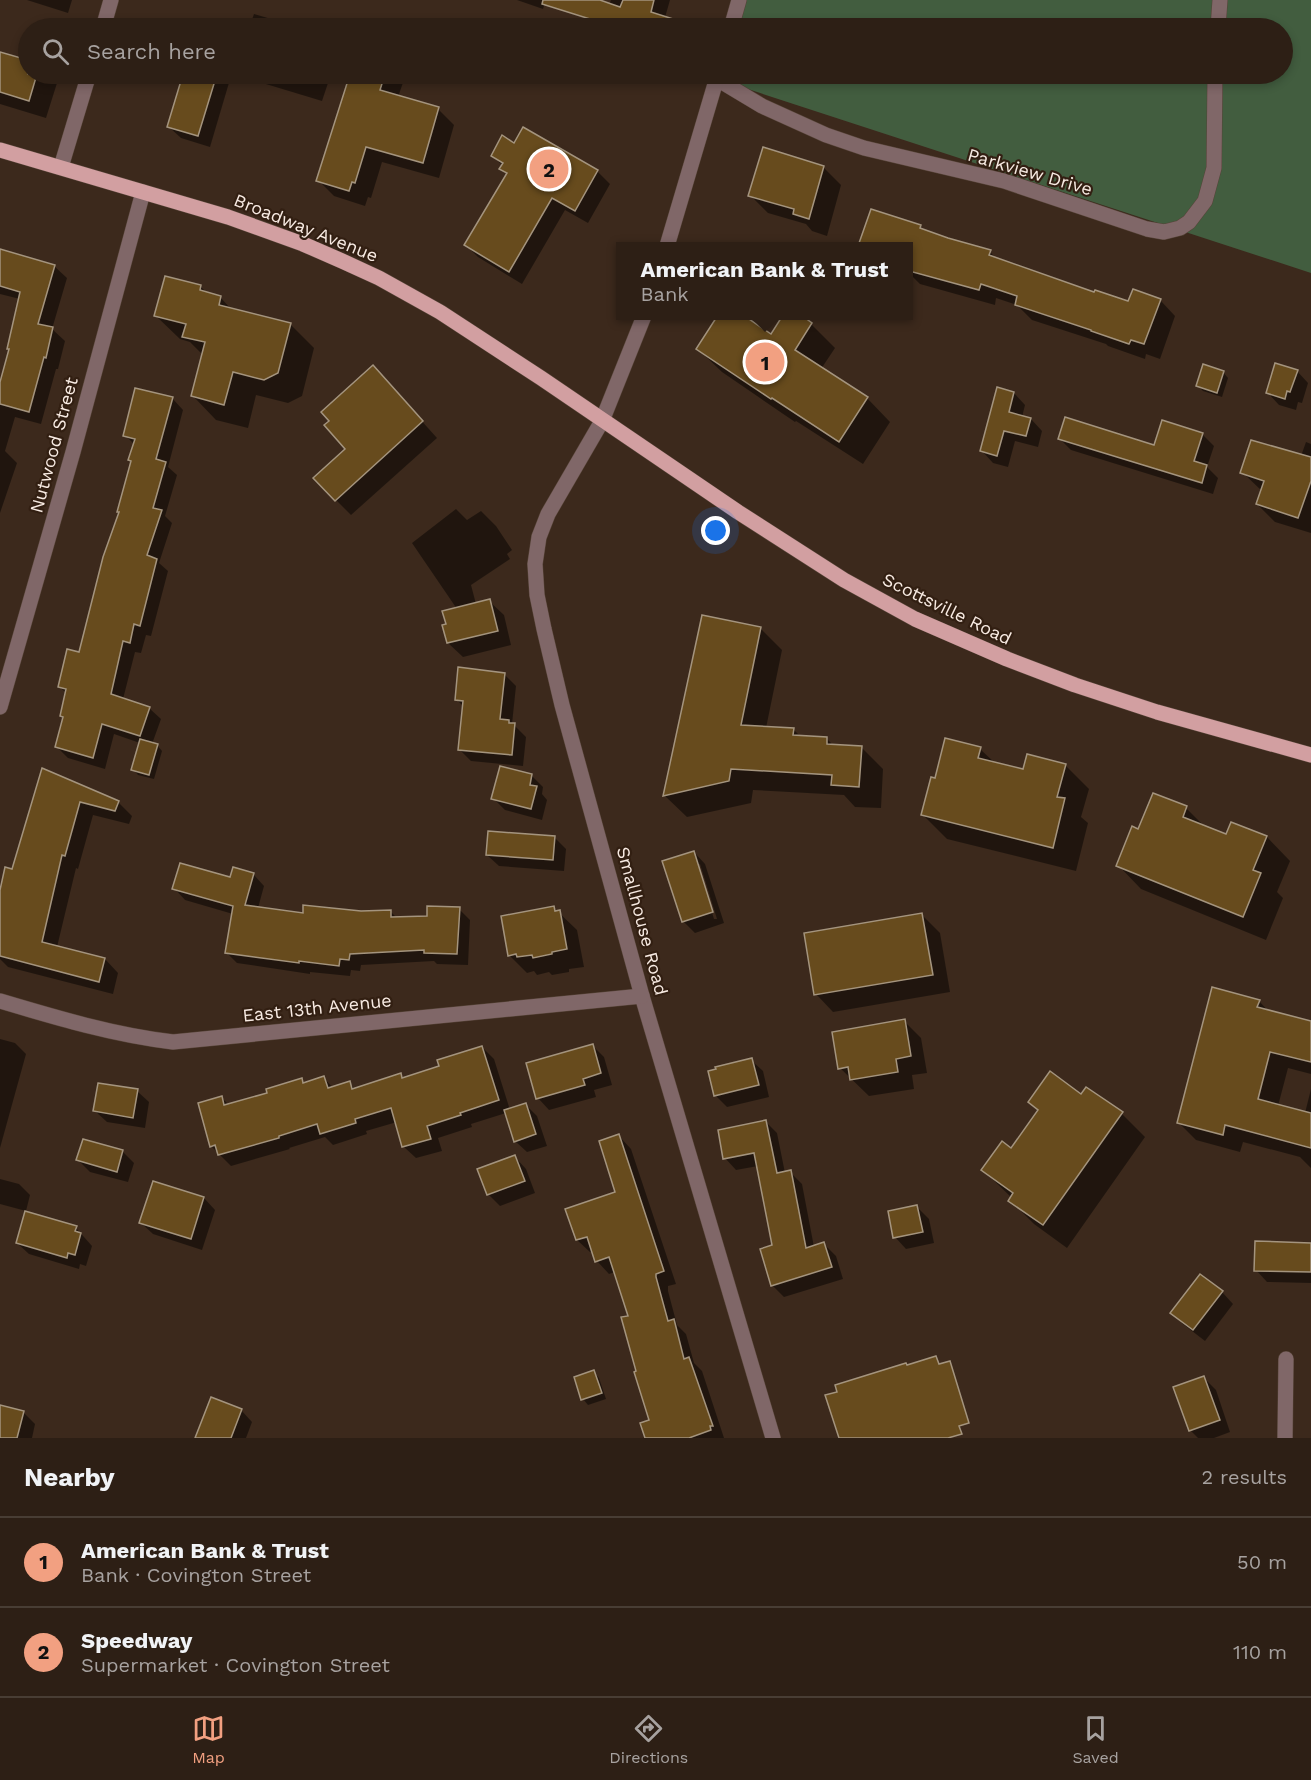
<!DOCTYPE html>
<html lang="en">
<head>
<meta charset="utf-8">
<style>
  :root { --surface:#2d1f15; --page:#392c22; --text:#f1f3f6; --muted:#a7a2a0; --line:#483d34; --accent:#f2a081 }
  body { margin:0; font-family:"Work Sans",sans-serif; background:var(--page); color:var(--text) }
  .you { position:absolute; left:716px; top:531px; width:21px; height:21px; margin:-15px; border:4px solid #fff; border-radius:50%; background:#1a73e8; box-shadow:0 0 0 9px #1a73e833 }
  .badge { display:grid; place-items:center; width:39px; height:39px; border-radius:50%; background:var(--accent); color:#111; font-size:20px; font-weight:700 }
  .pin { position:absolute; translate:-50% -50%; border:3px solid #fff; box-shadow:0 2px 6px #0006 }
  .popup { position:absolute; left:616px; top:242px; width:297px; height:78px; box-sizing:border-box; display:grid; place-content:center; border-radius:0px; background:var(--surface); filter:drop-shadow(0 2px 4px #0005); font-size:20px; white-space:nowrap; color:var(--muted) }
  .popup b { font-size:22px; color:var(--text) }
  .popup::after { content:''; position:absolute; left:50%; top:100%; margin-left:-12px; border:12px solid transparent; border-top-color:var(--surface) }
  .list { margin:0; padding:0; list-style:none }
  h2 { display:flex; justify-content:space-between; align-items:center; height:78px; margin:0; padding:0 24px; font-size:26px }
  h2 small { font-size:20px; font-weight:400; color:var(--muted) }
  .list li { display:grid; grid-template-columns:39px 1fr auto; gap:18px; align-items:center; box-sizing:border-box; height:90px; padding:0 24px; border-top:2px solid var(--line) }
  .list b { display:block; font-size:22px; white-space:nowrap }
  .list p { margin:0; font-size:20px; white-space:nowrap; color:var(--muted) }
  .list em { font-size:20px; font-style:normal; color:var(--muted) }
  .icon { flex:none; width:33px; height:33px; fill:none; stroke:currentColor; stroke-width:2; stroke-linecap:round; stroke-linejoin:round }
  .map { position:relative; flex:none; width:1311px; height:1438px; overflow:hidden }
  .search { position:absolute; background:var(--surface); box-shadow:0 3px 9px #0003; left:18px; right:18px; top:18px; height:66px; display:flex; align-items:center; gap:15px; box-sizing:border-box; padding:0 21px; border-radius:33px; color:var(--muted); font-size:22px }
  .sheet { height:258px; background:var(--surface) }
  nav { display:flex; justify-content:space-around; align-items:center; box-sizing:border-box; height:84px; border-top:2px solid var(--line); background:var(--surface); font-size:16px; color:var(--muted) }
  nav a { display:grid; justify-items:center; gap:3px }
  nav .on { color:var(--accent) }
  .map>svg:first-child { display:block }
  .green { fill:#425d3f }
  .shadow { fill:#0007; fill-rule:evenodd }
  .building { fill:#674b1d; stroke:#a4947e; stroke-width:1.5 }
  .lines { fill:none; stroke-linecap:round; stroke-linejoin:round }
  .minor-casing { stroke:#564438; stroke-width:16 }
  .major-casing { stroke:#564438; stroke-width:16 }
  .minor { stroke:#806768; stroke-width:15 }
  .major { stroke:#d29fa1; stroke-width:15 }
  .labels { text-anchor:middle; stroke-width:4.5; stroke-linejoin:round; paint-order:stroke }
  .street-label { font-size:18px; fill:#f8ebe3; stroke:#321f12 }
</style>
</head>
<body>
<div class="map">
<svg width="1311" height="1438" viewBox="0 0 1311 1438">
  <rect width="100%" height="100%" fill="#3c291c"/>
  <path class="green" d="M740 0H1311V273L717 79 718 74H1282V28H732Z"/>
  <g class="shadow">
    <path d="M27 0H72L68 13Z"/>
    <path d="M517 0H546L543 9Z"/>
    <path d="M592 0 609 5 611 0H670L664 21 671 28H591L589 26 590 21 586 17Z"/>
    <path d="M254 14 302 28H249Z"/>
    <path d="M0 53 28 62V74H48L57 83 46 118 0 104Z"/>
    <path d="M184 74H228L231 76 210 147 181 138 169 127Z"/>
    <path d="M249 74H331L322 101 256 81Z"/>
    <path d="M352 74H406L398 97 438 109 454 125 439 178 382 162 371 198 368 197 365 206 334 196 318 180Z"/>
    <path d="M515 145 597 171 610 184 588 223 565 210 522 284 478 257 465 244 508 175 501 168 503 166 492 155Z"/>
    <path d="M823 167 841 185 827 236 812 231 806 224 768 213 750 195Z"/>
    <path d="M872 211 920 227 926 232 990 252 998 260 1095 294 1129 303 1160 300 1175 316 1160 359 1146 354 1145 359 1108 346 1106 344 1032 320 1017 305 996 298 995 305 920 284 909 273V246H860Z"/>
    <path d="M0 250 54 266 67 278 52 329 65 341 58 369H56L41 424 15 417 5 451 17 463 0 513V387L10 350 20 299 0 294Z"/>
    <path d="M200 286 208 294 220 297 232 310 290 324 314 348 302 396 288 403 256 395 248 428 216 420 193 396 203 355 190 342 180 339 156 316Z"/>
    <path d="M799 316 811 324 835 348 821 369 867 398 890 422 863 464 796 421 795 422 722 372 698 349 771 336Z"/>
    <path d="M373 367 437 438 351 515 336 500 347 449Z"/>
    <path d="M1297 371 1308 383 1302 403 1298 402 1296 410 1279 405 1268 393Z"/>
    <path d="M1223 372 1228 378 1222 397 1203 391 1198 386Z"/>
    <path d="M1014 393 1025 405 1022 417 1031 419 1042 431 1038 447 1015 441 1008 467 993 463 982 451Z"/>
    <path d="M172 398 183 410 168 467 177 475 165 516 172 523 159 563 168 571 151 636 146 635 141 653 135 652 123 699 149 708 161 719 152 744 157 745 162 751 154 779 138 775 133 769 140 743 114 734 105 769 68 758 56 746 64 718 67 694 60 687 81 653 120 513 133 462 135 445 125 435Z"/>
    <path d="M1202 434 1214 446 1207 467 1218 478 1213 494 1071 450 1059 438 1155 447Z"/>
    <path d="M1306 442 1311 444V533L1275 522 1257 504 1262 491 1242 472 1301 456Z"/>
    <path d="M456 509 467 520 481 511 496 526 512 550 507 554 510 559 471 585 476 604 489 601 504 615 511 645 463 657 448 643 447 625 457 609 412 543Z"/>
    <path d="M703 617 760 628 782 650 766 728 793 729 801 737 826 738 834 746 861 747 883 769 881 808 855 807 844 795 753 790 751 803 687 817 665 796Z"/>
    <path d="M504 674 516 686 512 724 514 725 526 737 523 766 471 761 459 749 464 707 456 699Z"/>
    <path d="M980 749 995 763 1024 770 1065 765 1089 789 1081 817 1088 823 1076 871 947 839 923 815 936 780Z"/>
    <path d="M43 770 118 802 132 816 129 824 93 815 78 869 76 868 57 947 105 959 118 973 113 994 8 967 0 959V896L13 871Z"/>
    <path d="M532 776 543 787 542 794 547 800 542 820 505 810 493 798Z"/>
    <path d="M1186 808 1206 828 1227 836 1232 824 1267 837 1290 861 1277 892 1283 898 1266 940 1141 889 1118 865 1139 831Z"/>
    <path d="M554 837 566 849 564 871 499 866 487 855Z"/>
    <path d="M694 852 705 864 724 923 695 933 683 921ZM697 864H700L717 919H714Z"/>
    <path d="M253 874 264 886 258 908 305 914 390 911 397 918 428 917 459 909 470 920 468 965 437 964 434 961 361 965 360 971 351 970 350 976 310 972V974L237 963 226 952 233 914 185 900 174 888Z"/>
    <path d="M554 908 577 930 584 967 569 969V972L552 975 549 972 537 975 534 971 527 973 509 955Z"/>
    <path d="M922 915 940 933 950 992 833 1012 816 994Z"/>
    <path d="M1259 1001 1270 1013 1311 1023V1074L1288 1068 1278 1106 1305 1113 1311 1089V1168L1300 1157 1243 1142 1240 1152 1196 1140 1178 1122Z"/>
    <path d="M904 1021 921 1038 927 1073 912 1075 914 1089 869 1096 840 1068Z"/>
    <path d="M0 1039 15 1043 26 1054 0 1148Z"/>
    <path d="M593 1046 604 1057 612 1085 594 1090 596 1097 549 1110 538 1098Z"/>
    <path d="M482 1047 494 1059 510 1110 526 1105 537 1116 547 1146 527 1152 515 1141 506 1113 471 1124 472 1127 438 1138 442 1151 416 1158 404 1147 397 1122 366 1131 367 1134 333 1145 325 1137 289 1148 290 1149 231 1166 211 1146 222 1098 229 1105 269 1094 301 1080 305 1084 324 1078 333 1088 349 1083 355 1089 400 1075 404 1079 441 1067Z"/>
    <path d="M751 1060 763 1071 769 1097 727 1107 715 1095Z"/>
    <path d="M137 1091 149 1102 145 1128 107 1122 95 1111Z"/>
    <path d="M1082 1096 1122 1114 1145 1137 1067 1248 1034 1224 1010 1200 1012 1198 983 1170 1011 1150 1039 1111 1029 1102Z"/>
    <path d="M765 1121 777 1133 785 1173 790 1172 802 1184 814 1247 824 1244 836 1256 843 1279 784 1297 772 1285 774 1246 758 1166 736 1170 725 1158Z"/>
    <path d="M619 1136 631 1149 676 1284 668 1286V1291L677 1325 686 1334 694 1363 702 1371 724 1438H646L642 1424 651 1421 638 1372 630 1317 615 1272 609 1274 597 1261 593 1251 590 1252 577 1240 617 1193Z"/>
    <path d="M122 1151 134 1163 128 1182 90 1172 78 1160Z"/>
    <path d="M515 1157 526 1169 535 1193 500 1206 488 1194Z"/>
    <path d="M0 1179 19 1184 30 1195 26 1211 0 1204Z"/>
    <path d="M204 1198 215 1210 202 1250 153 1234 141 1223Z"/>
    <path d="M917 1207 929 1219 934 1243 906 1249 895 1237Z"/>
    <path d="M76 1228 92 1246 86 1266 80 1264 79 1269 29 1254 17 1243Z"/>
    <path d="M1311 1244V1283L1267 1282 1256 1270Z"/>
    <path d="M1222 1292 1233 1304 1205 1341 1183 1324 1172 1313Z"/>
    <path d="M594 1372 599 1378 606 1399 588 1405 583 1399Z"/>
    <path d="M1204 1378 1216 1390 1230 1432 1214 1438H1198L1190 1430Z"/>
    <path d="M0 1407 24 1413 35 1424 32 1438H0Z"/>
    <path d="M241 1410 252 1422 246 1438H201L198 1435Z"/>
  </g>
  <g class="building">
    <path d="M543 0H600L620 7 623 0H654L651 12 689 24 688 28H587L590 19 542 4Z"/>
    <path d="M0 52 28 60V74H37L29 101 0 92Z"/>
    <path d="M183 74H217L198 136 167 127Z"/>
    <path d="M350 74H385L380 90 439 107 423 163 366 147 355 183 352 182 349 191 316 181Z"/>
    <path d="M523 127 598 170 575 211 552 198 509 272 464 245 507 173 499 169 503 163 491 156 502 135 514 143Z"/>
    <path d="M763 147 824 166 809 219 793 214 794 209 748 196Z"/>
    <path d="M871 209 921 225 920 228 948 238 991 250 989 255 1094 292 1095 290 1128 301 1133 289 1161 299 1144 344 1131 340 1129 344 1091 331V330L1015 305 1017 296 981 284 979 290 909 271V246H858Z"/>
    <path d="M0 249 55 265 38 324 53 327 46 358 44 357 29 412 0 404V382L9 349H7L20 292 0 286Z"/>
    <path d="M165 276 201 285 200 290 221 296 219 305 291 323 278 373 264 380 233 372 224 405 191 396 205 342 182 337 186 324 154 316Z"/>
    <path d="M718 315H743L771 334 783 315H801L812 323 795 350 868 397 839 442 772 398 771 399 696 349Z"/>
    <path d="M1275 363 1298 370 1290 392 1287 391 1285 399 1266 393Z"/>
    <path d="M1203 364 1224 371 1217 393 1196 386Z"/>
    <path d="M373 365 423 421 335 501 313 478 345 449 324 425 329 421 321 412Z"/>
    <path d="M997 387 1014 392 1009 412 1031 418 1026 436 1004 431 997 456 980 451Z"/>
    <path d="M135 388 173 397 156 459 166 462 153 508 162 510 147 555 157 559 140 626 134 624 130 643 123 641 111 694 150 707 140 736 102 724 93 758 55 747 63 717 60 716 66 689 58 687 67 649 79 652 103 557 119 512H117L131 461 128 460 135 439 123 436Z"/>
    <path d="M1065 417 1154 445 1162 420 1203 433 1194 461 1207 465 1202 483 1058 439Z"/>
    <path d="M1251 440 1311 457V481L1298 518 1256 504 1264 481 1240 473Z"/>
    <path d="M490 599 498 631 447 643 442 625 446 624 442 611Z"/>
    <path d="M702 615 761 627 741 725 794 728 793 735 827 737V744L862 746 859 787 831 785 832 775 731 769 729 781 663 796Z"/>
    <path d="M458 667 505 673 500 719 509 720V723H515L512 755 458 750 463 701 455 700Z"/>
    <path d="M945 738 981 747 978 758 1023 769 1027 754 1066 764 1057 797 1065 798 1053 848 921 815 931 777 935 778Z"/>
    <path d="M140 739 158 744 149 775 131 770Z"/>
    <path d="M500 766 532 774 530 785 537 786 531 809 491 799Z"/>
    <path d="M42 768 119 801 115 811 80 802 65 856 62 855 42 942 105 958 99 982 0 956V890L5 867 12 869Z"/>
    <path d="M1153 793 1187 806 1183 817 1226 834 1231 822 1267 836 1253 870 1261 873 1243 917 1116 866 1132 826 1138 829Z"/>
    <path d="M488 831 555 836 553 860 486 855Z"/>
    <path d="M694 851 713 912 682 922 662 861Z"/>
    <path d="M180 863 230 877 233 867 254 873 245 905 303 913V905L361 911 391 910V917L427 916V906L460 907 457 954 424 953V950L350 954 349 960 340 959 339 966 299 961V963L225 953 233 906 172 889Z"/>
    <path d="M554 906 555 911 560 910 567 949 552 952V954L533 958 532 955 517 957 516 954 508 956 501 916Z"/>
    <path d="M922 913 933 975 814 995 804 933Z"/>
    <path d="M1212 987 1260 1000 1257 1007 1311 1021V1062L1270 1052 1258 1099 1311 1113V1148L1225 1125 1223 1135 1177 1123Z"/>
    <path d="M905 1019 911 1056 896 1059 898 1072 850 1080 848 1067 838 1069 832 1032Z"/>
    <path d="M593 1044 601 1073 583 1079 585 1085 536 1099 526 1063Z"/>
    <path d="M482 1046 499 1100 460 1113 461 1115 427 1126 431 1139 402 1147 391 1108 355 1119 356 1123 320 1134 317 1124 279 1136V1138L218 1155 215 1145 210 1147 198 1103 222 1096 224 1105 267 1093 266 1089 302 1078 303 1083 324 1076 328 1088 350 1081 352 1089 401 1073 402 1078 439 1066 437 1060Z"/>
    <path d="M752 1058 759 1085 714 1096 708 1071 716 1069 715 1067Z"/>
    <path d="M1050 1071 1081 1094 1086 1087 1123 1112 1043 1225 1008 1201 1013 1193 981 1170 1002 1141 1011 1148 1038 1110 1028 1102Z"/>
    <path d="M98 1083 138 1089 133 1118 93 1111Z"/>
    <path d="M526 1103 536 1134 514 1142 504 1110Z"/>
    <path d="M766 1120 777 1173 791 1170 806 1248 824 1242 832 1267 771 1286 760 1249 772 1245 754 1153 723 1159 718 1130Z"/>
    <path d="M619 1134 664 1271 656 1274V1277L668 1321 674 1319 684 1359 689 1357 713 1426H710L711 1430 689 1438H645L640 1423 649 1420 634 1372 636 1371 621 1317 628 1316 609 1257 595 1262 587 1237 576 1240 565 1209 615 1192 599 1141Z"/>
    <path d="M83 1139 123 1150 117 1172 76 1160Z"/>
    <path d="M515 1155 525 1181 487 1195 477 1169Z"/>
    <path d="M153 1181 204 1197 191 1239 139 1223Z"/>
    <path d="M917 1205 923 1232 893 1238 888 1211Z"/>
    <path d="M25 1211 77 1226 75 1231 81 1233 75 1255 68 1253 67 1258 16 1243Z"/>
    <path d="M1255 1241 1311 1243V1272L1254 1271Z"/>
    <path d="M1200 1274 1223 1291 1193 1330 1170 1313Z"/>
    <path d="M936 1356 939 1364 950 1361 969 1423 959 1426 962 1434 948 1438H839L825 1395 837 1392 835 1385 906 1363 907 1365Z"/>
    <path d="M594 1370 602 1393 581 1400 574 1377Z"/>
    <path d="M1204 1376 1220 1420 1189 1431 1173 1387Z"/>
    <path d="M211 1397 242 1409 231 1438H195Z"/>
    <path d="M0 1405 24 1411 17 1438H0Z"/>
  </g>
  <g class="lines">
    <g class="minor-casing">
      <g id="minor">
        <path d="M103 28 111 0"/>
        <path d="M731 28 739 0"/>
        <path d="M1218 28 1220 0"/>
        <path d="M717 79 762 106 826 135 864 148 1004 181 1147 229 1164 232 1180 228 1189 222 1205 201 1214 168 1215 74"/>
        <path d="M61 167 89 74"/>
        <path d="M667 246 718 74"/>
        <path d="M644 316 602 421 548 514 539 537 535 564 537 595 544 629 562 705 642 996 773 1438"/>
        <path d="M0 707 73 452 143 192"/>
        <path d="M0 1001C57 1018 114 1035 173 1042L642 996"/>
        <path d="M1285 1438 1286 1359"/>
      </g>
    </g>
    <g class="major-casing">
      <path id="major" d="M0 150 228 217 303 244 342 261 379 278 440 312 541 378 738 512 844 580 915 619 1007 659 1075 685 1157 712 1311 755"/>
    </g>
    <use href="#minor" class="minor"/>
    <use href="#major" class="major"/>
  </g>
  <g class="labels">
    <g class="street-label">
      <text transform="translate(1030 172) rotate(16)" y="6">Parkview Drive</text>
      <text transform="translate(306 228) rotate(22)" y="6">Broadway Avenue</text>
      <text transform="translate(54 445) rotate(-75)" y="6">Nutwood Street</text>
      <text transform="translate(947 609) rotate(26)" y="6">Scottsville Road</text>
      <text transform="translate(642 921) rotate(75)" y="6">Smallhouse Road</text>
      <text transform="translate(317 1008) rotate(-6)" y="6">East 13th Avenue</text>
    </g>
  </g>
</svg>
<div class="you"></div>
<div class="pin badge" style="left:765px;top:362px">1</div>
<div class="popup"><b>American Bank &amp; Trust</b>Bank</div>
<div class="pin badge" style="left:549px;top:169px">2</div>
<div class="search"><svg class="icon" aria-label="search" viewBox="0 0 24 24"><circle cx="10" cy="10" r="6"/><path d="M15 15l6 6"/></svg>Search here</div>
</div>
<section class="sheet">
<h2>Nearby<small>2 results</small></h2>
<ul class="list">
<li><span class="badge">1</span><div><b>American Bank &amp; Trust</b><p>Bank · Covington Street</p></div><em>50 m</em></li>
<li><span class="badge">2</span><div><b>Speedway</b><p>Supermarket · Covington Street</p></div><em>110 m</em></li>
</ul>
</section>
<nav>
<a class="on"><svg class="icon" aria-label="map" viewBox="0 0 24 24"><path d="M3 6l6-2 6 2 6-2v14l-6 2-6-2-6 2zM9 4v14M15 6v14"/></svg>Map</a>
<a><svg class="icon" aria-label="directions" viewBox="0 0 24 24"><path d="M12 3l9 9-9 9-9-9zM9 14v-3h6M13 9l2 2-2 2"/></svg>Directions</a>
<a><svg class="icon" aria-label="saved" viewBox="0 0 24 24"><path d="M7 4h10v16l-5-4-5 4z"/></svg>Saved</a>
</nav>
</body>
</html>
